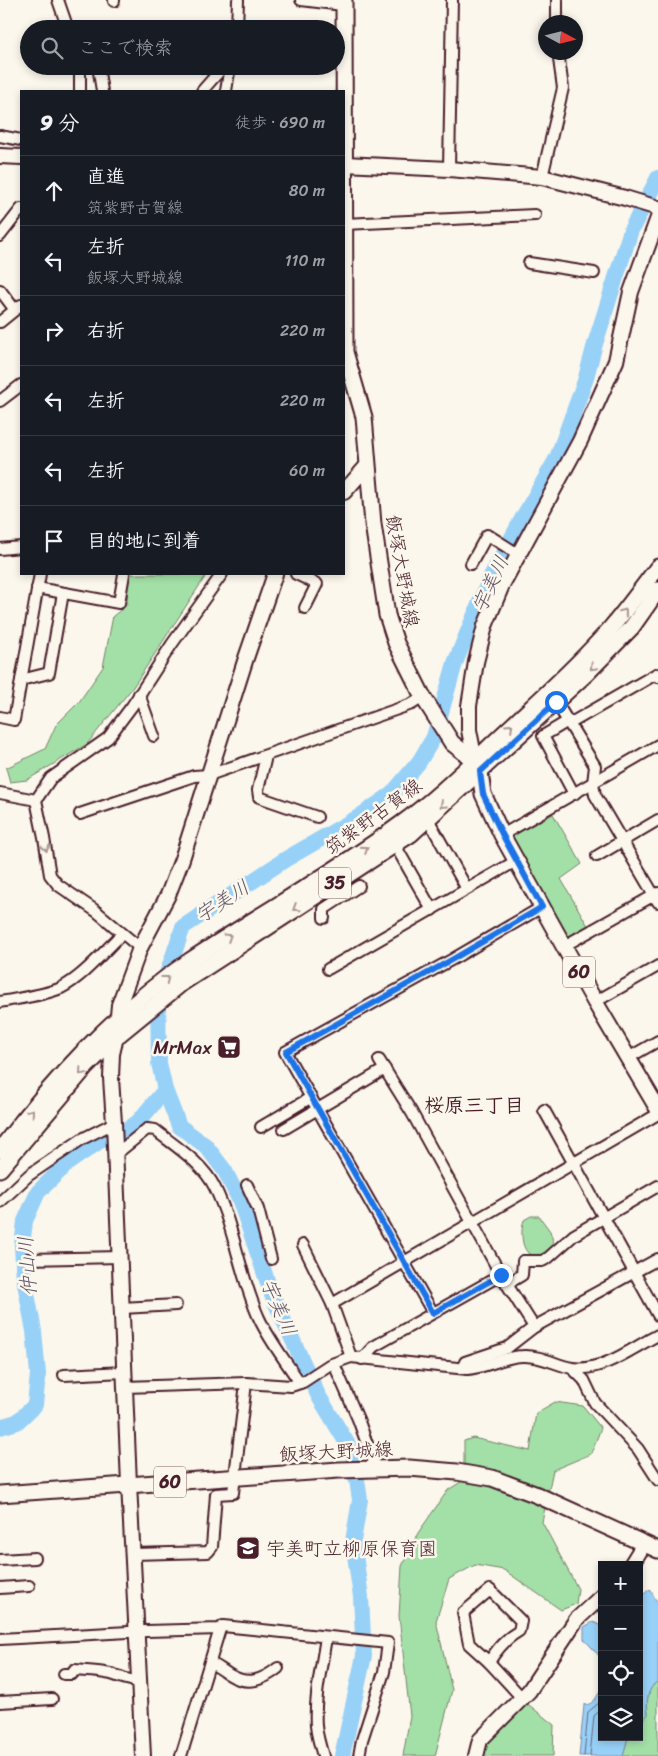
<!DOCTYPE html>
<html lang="ja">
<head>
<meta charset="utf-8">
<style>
  :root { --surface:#171b24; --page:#242831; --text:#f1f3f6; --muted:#9ea1a6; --line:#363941 }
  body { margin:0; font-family:Sriracha,"Klee One",sans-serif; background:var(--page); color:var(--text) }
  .controls { position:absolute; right:15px; bottom:15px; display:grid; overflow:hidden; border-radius:0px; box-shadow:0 2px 8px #0003 }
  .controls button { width:45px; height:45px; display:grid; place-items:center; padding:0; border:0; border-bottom:1px solid var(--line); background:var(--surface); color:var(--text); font:25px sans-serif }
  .compass { position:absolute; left:538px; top:15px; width:45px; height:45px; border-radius:50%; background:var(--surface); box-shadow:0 2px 8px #0003; rotate:97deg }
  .stop { position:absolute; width:15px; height:15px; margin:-11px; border:4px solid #1a73e8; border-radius:50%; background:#fff }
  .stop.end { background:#1a73e8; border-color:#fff; box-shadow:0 1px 5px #0008 }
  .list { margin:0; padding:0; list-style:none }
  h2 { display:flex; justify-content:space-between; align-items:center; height:65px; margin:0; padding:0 20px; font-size:21px }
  h2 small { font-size:16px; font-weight:400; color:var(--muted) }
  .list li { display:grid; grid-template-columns:32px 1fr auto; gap:15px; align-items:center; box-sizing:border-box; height:70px; padding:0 20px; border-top:1px solid var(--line) }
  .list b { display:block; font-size:19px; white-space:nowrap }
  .list p { margin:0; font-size:16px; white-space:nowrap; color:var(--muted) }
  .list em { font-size:16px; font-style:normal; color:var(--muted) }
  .icon { flex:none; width:28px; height:28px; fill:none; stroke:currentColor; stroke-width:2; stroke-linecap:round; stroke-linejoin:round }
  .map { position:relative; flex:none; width:658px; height:1756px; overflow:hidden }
  .search { position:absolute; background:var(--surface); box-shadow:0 2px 8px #0003; left:20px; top:20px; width:325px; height:55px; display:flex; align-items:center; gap:12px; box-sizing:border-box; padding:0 18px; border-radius:28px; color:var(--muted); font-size:19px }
  .panel { position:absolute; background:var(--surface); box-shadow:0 2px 8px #0003; left:20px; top:90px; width:325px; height:485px; border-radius:0px }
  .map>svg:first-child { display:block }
  .green { fill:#a3e0a7; stroke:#768069 }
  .water { fill:#98d1f8; stroke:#798aa6 }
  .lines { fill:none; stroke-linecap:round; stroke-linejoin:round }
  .shore { stroke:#69667d; stroke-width:1 }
  .river { stroke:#98d1f8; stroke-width:16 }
  .street-casing { stroke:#4a1f2b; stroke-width:14 }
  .secondary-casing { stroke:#4a1f2b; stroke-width:18 }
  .primary-casing { stroke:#4a1f2b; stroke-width:19 }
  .street { stroke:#fbf7ec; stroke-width:10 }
  .secondary { stroke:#fbf7ec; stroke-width:14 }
  .primary { stroke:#fbf7ec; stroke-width:15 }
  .oneway { stroke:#ab9695 }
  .route { stroke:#1a73e8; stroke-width:6 }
  .labels { text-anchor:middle; stroke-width:5; stroke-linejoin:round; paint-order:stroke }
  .shield { fill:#fbf7ec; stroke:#7f6065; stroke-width:1 }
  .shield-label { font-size:18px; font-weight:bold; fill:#4a1f2b }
  .street-label { font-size:19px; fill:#4a1f2b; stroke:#fbf7ec }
  .poi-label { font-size:19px; fill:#4a1f2b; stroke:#fbf7ec; text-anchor:end }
  .water-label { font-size:20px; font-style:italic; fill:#615468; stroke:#fbf7ec }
  .neighbourhood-label { font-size:20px; font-weight:bold; fill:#4a1f2b; stroke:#fbf7ec }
</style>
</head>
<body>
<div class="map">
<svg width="658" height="1756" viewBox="0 0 658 1756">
  <rect width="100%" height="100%" fill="#fbf7ec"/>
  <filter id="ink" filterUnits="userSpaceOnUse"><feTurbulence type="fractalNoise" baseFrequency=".02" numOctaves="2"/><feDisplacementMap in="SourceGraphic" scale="10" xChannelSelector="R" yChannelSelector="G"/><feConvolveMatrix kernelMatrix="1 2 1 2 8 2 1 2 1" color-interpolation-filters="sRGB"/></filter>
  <g filter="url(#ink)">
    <g class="green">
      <path d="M128 574H207L133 687 87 744 27 780 10 782 6 768 45 749 56 725 79 702 103 667 113 616 127 605Z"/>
      <path d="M553 814 582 864 561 879 588 926 567 938 509 837Z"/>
      <path d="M531 1216H539L550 1231 555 1247C552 1251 550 1252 545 1254 522 1265 519 1234 524 1220Z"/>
      <path d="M555 1402 583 1406 601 1428 591 1454 553 1470 542 1522 578 1589 576 1604 561 1610 504 1570 475 1565 449 1579 436 1621 452 1690 435 1756H403L410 1716 399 1616 402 1566 418 1533 448 1490 464 1480V1441L473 1438 530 1451 536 1413Z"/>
      <path d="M658 1681V1756H623L628 1737H639V1725L648 1714C646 1702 647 1688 658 1681Z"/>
      <path d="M524 1701 554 1725 553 1756H479L482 1745Z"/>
    </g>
    <g class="water">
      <path d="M650 1589 658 1604V1681C647 1688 646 1702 648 1714L639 1725V1598Z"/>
      <path d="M593 1622 602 1626V1659L584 1639V1627Z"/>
      <path d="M602 1688V1737H628C626 1743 625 1751 623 1756H579L584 1705C594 1705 597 1696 602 1688Z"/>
    </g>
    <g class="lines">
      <g class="shore">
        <path d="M584 1756 588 1712 599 1703 602 1698"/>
        <path d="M590 1756 594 1716 602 1709"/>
      </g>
      <g class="river">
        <path d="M0 1427 17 1422 35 1405 38 1374 34 1331 24 1278 22 1246 25 1221 38 1192 68 1163 100 1141 124 1132 138 1122 165 1090"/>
        <path d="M342 1756 364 1656 361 1597 353 1541 360 1500 353 1453 318 1395 272 1295 240 1201 225 1171 206 1146 179 1126 165 1090 159 1063 158 1000 183 927 286 859 357 818 392 794 419 762 434 737 455 663 490 578 522 519 557 458 585 381 595 344 631 230 658 178"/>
      </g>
      <g class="street-casing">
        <g id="street">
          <path d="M58 0 68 29"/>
          <path d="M114 0V1"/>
          <path d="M301 0 343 5"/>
          <path d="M557 0V22"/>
          <path d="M237 29 238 0"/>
          <path d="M80 66V91"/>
          <path d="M98 66 102 91"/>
          <path d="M200 66 213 69 217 74"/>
          <path d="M202 91 224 66"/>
          <path d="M226 91 230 66"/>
          <path d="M0 136 21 140"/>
          <path d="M449 169 452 0"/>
          <path d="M542 177 563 88 558 52"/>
          <path d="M344 224 535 215"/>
          <path d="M0 236 21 209"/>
          <path d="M529 263 594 273"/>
          <path d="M0 290 15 310"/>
          <path d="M0 322 21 305"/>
          <path d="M0 401 21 385"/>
          <path d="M491 537 518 554"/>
          <path d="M0 549 21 547"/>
          <path d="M471 564 487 535"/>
          <path d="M296 574 317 584 305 608"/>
          <path d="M37 588 119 603 124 574"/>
          <path d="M21 680 49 673 63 593"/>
          <path d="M139 694 154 736"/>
          <path d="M556 702 595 766 593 783 595 795 658 902"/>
          <path d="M0 717 14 720 40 574"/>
          <path d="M568 721 543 736 574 794"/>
          <path d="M569 724 656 674 658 677"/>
          <path d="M266 756 258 790 259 797 317 817"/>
          <path d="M0 793 36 800"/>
          <path d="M80 814 194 776 209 775 412 704 423 697"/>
          <path d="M428 819 467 889"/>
          <path d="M502 835 658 745"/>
          <path d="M395 845 432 910"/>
          <path d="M597 856 658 820"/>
          <path d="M324 918V909L359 886"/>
          <path d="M564 946 658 893"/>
          <path d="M140 948 96 911 58 885 50 875 44 838 36 800 51 778 108 738 132 706 172 644 222 574"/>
          <path d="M328 969 516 861"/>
          <path d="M0 1002C20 998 42 996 61 988 84 976 103 952 122 934"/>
          <path d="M595 1002 658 966"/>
          <path d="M628 1058 658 1041"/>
          <path d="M379 1060 412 1113 501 1275 534 1327"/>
          <path d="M544 1110 658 1315"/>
          <path d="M261 1127 310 1098"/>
          <path d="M284 1129 385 1069"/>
          <path d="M116 1154 147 1129 155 1130C175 1146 203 1163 215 1188 235 1229 240 1277 259 1318 269 1340 287 1363 300 1383"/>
          <path d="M247 1185 258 1209 271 1259"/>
          <path d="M0 1202 29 1175 82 1139 114 1123"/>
          <path d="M303 1245 332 1304"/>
          <path d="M28 1259 120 1257"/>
          <path d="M507 1284 522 1275 523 1261H542L548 1258 574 1235 658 1186"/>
          <path d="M122 1308 176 1305"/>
          <path d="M433 1313 285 1052 453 959 542 907"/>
          <path d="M351 1357 332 1304 658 1114"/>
          <path d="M362 1359 373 1347 501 1275"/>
          <path d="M334 1364 358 1419 376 1468"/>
          <path d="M572 1368 584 1380 595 1403 638 1449 658 1480"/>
          <path d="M467 1369 465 1362 507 1348 534 1327 658 1259"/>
          <path d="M64 1375 124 1372"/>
          <path d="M125 1387 246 1383 291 1386 303 1382 329 1365 351 1357 467 1369C486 1368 504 1356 523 1356 540 1355 556 1365 572 1368 603 1372 632 1348 658 1335"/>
          <path d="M133 1554 208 1552 212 1547 216 1494 233 1493 246 1383"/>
          <path d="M0 1560 35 1558"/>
          <path d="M0 1588 29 1586"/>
          <path d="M490 1590 521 1621 519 1631C505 1639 497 1649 489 1662L469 1644 463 1613Z"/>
          <path d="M0 1639 147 1631 220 1629 223 1626 388 1643 384 1672 362 1740 359 1756"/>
          <path d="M489 1662 522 1698"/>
          <path d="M210 1663C218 1666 223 1671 230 1675 248 1686 263 1680 278 1668"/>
          <path d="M64 1674H72L74 1670C86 1671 99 1671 111 1674 121 1677 128 1681 139 1681"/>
          <path d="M0 1702 52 1699"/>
          <path d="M181 1756 220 1629"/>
          <path d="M323 1756C320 1746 317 1736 316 1726 314 1696 322 1666 326 1637"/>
        </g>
      </g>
      <g class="secondary-casing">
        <g id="secondary">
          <path d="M0 156 21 157"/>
          <path d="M344 164 449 169 542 177 625 198 658 208"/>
          <path d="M344 492 367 466"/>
          <path d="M475 761 469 730V706L476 662 485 626 502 585 580 441 616 361 631 292 658 218"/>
          <path d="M631 1565 644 1544"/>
          <path d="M143 1756 129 1484 114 1123 111 1078 112 1054 116 1037 119 1005 140 948 168 895 182 859 246 658 275 574"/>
          <path d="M476 1756 480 1740 529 1691 576 1620 602 1596"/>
        </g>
      </g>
      <g class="primary-casing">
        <g id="primary">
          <path d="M344 0 345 352 364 417 373 524 387 615 396 643 423 697 452 743 475 761 480 772 483 794 502 835 595 1002 658 1109"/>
          <path d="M0 1150C51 1082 117 1010 188 962 258 915 333 874 401 824 437 798 469 766 501 736 537 702 576 668 609 630 626 610 642 588 658 567"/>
          <path d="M0 1169 86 1067 116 1037 182 983 411 834 586 674 632 627 658 590"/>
          <path d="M0 1494 339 1470 409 1468 457 1472 492 1478 537 1495 658 1550"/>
        </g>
      </g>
      <use href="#street" class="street"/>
      <use href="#secondary" class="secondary"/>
      <use href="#primary" class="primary"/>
    </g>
    <defs><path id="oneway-chevron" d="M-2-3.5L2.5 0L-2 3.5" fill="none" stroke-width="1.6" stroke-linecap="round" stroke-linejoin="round" transform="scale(1.25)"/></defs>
    <g class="oneway">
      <use href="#oneway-chevron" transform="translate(624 612) rotate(-51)"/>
      <use href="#oneway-chevron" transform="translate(593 667) rotate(134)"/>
      <use href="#oneway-chevron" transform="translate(510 727) rotate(-43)"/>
      <use href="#oneway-chevron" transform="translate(443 805) rotate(138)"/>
      <use href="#oneway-chevron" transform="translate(46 848) rotate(81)"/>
      <use href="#oneway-chevron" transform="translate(365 849) rotate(-33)"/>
      <use href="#oneway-chevron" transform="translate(296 908) rotate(147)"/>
      <use href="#oneway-chevron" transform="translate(228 937) rotate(-32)"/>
      <use href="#oneway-chevron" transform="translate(166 979) rotate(-38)"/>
      <use href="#oneway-chevron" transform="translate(82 1072) rotate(131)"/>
      <use href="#oneway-chevron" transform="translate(31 1112) rotate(-50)"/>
    </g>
  </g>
  <g class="lines" filter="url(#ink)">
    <path class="route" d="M501 1275 433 1313 286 1052 453 959 542 907 502 834 483 794 480 772 556 702"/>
  </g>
  <defs>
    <g id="supermarket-square" transform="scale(1.25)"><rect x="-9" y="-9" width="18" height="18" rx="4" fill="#4a1f2b" stroke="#fbf7ec"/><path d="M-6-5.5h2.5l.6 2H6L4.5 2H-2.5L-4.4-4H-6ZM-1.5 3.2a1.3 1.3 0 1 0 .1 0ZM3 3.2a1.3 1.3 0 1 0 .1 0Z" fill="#fff"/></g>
    <g id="school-square" transform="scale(1.25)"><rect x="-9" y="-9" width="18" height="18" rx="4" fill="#4a1f2b" stroke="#fbf7ec"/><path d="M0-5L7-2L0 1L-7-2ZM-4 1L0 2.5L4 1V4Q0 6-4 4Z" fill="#fff"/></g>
  </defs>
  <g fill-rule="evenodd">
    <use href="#supermarket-square" x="229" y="1047"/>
    <use href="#school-square" x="248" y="1548"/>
  </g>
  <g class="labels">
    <g class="shield">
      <rect x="319" y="867.5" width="32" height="31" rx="4"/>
      <rect x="563" y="956.5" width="32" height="31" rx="4"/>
      <rect x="154" y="1466.5" width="32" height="31" rx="4"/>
    </g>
    <g class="shield-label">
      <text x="335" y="889">35</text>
      <text x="579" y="978">60</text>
      <text x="170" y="1488">60</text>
    </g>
    <g class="street-label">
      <text transform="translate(403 571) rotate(80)" y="7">飯塚大野城線</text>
      <text transform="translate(373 816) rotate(-36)" y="7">筑紫野古賀線</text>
      <text transform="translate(336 1451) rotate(-3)" y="7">飯塚大野城線</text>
    </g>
    <g class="poi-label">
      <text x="212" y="1054">MrMax</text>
      <text x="266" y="1555" text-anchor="start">宇美町立柳原保育園</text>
    </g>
    <g class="water-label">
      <text transform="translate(490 584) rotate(-65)" y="7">宇美川</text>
      <text transform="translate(222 901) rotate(-33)" y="7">宇美川</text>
      <text transform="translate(27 1266) rotate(-94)" y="7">仲山川</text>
      <text transform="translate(279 1307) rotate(67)" y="7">宇美川</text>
    </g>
    <g class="neighbourhood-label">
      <text x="474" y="1112">桜原三丁目</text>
    </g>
  </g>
</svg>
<div class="controls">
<button>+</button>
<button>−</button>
<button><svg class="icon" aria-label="locate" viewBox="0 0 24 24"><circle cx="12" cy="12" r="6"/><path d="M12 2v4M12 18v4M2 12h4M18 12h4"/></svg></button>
<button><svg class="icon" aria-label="layers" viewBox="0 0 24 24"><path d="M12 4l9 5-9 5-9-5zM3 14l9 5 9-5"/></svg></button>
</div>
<svg class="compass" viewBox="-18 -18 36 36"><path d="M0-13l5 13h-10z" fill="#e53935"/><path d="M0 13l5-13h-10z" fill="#9ea1a6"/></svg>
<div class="stop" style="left:556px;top:702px"></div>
<div class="stop end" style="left:501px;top:1275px"></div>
<div class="search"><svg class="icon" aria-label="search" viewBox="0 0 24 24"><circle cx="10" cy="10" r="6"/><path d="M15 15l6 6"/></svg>ここで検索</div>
<section class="panel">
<h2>9 分<small>徒歩 · 690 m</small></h2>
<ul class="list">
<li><svg class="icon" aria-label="ahead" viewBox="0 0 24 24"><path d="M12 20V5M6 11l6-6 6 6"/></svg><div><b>直進</b><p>筑紫野古賀線</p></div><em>80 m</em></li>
<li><svg class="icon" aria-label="left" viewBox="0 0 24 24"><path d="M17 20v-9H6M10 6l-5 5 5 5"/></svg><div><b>左折</b><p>飯塚大野城線</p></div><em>110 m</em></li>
<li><svg class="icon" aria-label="right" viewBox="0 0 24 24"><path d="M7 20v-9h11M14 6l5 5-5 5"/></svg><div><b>右折</b></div><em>220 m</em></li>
<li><svg class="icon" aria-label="left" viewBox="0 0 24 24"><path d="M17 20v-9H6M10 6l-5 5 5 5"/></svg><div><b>左折</b></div><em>220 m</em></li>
<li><svg class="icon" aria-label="left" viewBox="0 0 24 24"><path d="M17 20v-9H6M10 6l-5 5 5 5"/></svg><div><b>左折</b></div><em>60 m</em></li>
<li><svg class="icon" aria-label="arrive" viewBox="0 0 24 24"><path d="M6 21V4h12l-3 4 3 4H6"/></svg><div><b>目的地に到着</b></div></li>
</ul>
</section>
</div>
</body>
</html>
